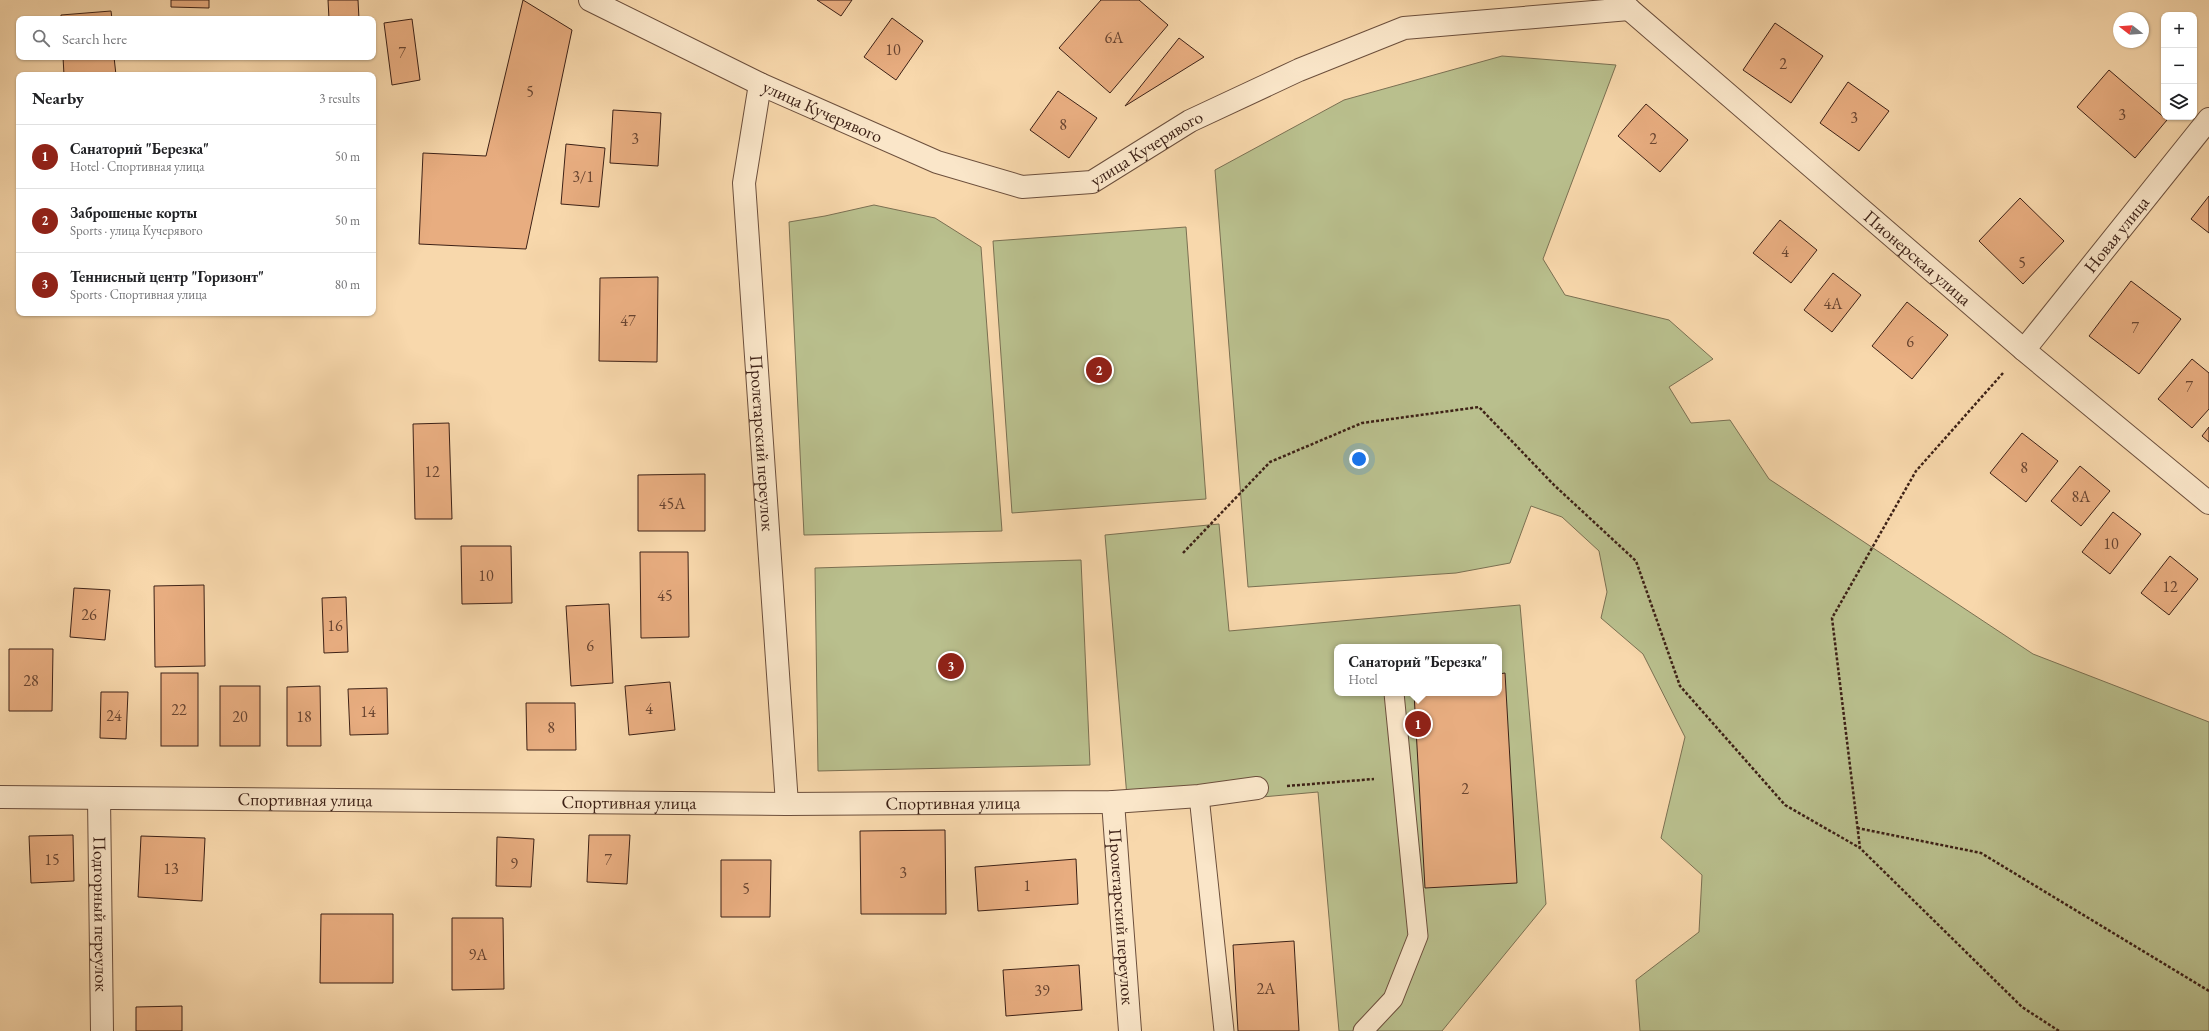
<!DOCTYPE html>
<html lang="en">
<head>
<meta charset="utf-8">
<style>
  :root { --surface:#fff; --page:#f2f2f2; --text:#202124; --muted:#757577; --line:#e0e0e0; --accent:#8f2418 }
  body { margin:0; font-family:"EB Garamond",serif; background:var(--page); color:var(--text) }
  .controls { position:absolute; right:12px; top:12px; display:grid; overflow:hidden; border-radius:8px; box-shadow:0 1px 3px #0004 }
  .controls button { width:36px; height:36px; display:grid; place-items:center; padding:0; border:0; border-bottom:1px solid var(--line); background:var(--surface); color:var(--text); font:20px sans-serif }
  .compass { position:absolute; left:2113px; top:12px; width:36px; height:36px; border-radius:50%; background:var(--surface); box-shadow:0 1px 3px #0004; rotate:287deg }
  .you { position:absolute; left:1359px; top:459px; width:14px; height:14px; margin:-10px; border:3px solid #fff; border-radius:50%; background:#1a73e8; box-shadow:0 0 0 6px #1a73e833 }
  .badge { display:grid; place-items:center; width:26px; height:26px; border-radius:50%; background:var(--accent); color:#fff; font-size:13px; font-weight:700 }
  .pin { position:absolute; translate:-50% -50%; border:2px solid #fff; box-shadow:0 1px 4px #0006 }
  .popup { position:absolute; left:1334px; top:644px; width:168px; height:52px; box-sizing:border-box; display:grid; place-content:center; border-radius:8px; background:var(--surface); filter:drop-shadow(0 1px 3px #0005); font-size:13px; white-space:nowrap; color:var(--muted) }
  .popup b { font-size:15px; color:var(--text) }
  .popup::after { content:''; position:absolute; left:50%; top:100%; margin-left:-8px; border:8px solid transparent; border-top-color:var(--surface) }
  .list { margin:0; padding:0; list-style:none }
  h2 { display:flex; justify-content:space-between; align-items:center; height:52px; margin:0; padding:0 16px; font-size:17px }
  h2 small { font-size:13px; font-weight:400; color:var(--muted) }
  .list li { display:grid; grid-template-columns:26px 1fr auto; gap:12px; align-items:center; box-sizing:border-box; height:64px; padding:0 16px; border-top:1px solid var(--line) }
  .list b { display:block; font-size:15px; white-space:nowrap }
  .list p { margin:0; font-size:13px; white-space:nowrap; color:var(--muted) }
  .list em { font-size:13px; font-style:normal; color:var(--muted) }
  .icon { flex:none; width:22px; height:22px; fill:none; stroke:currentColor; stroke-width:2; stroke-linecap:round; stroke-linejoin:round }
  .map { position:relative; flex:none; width:2209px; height:1031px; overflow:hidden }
  .search { position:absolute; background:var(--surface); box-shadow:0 1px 3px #0004; left:16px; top:16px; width:360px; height:44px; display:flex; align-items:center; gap:10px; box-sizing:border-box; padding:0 14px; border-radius:8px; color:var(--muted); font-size:15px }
  .panel { position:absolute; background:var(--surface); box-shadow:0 1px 3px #0004; left:16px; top:72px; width:360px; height:244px; border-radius:8px }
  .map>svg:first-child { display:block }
  .green { fill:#b9bf8d; stroke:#7b7052; fill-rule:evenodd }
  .building { fill:#e8ad80; stroke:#3d2116 }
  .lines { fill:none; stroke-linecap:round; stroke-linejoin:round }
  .service-casing { stroke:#6c4f3c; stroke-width:21 }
  .minor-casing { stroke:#6c4f3c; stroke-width:24 }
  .path { stroke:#3d2116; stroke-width:2.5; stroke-dasharray:3 2; stroke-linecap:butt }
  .service { stroke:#fae6c9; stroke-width:19 }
  .minor { stroke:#fae6c9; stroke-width:22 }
  .labels { text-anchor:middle; stroke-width:4; stroke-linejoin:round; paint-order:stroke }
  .number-label { font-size:16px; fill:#684430 }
  .street-label { font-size:18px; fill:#3d2116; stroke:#fae6c9 }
</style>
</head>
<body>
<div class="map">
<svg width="2209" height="1031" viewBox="0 0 2209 1031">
  <rect width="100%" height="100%" fill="#f8d8ac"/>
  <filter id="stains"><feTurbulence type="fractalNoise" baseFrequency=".005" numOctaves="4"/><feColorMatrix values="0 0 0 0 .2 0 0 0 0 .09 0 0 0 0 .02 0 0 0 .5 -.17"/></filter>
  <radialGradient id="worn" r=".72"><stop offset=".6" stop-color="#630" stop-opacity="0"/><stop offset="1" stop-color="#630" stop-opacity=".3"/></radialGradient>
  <g class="green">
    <path d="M1502 56 1616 65 1543 259 1565 295 1669 320 1713 359 1669 387 1691 423 1730 420 1769 479 2033 654 2209 722V1031H1640L1636 980 1699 932 1702 875 1661 838 1685 737 1643 654 1601 618 1607 592 1599 551 1562 517 1531 506 1510 563 1456 573 1248 587 1215 170 1344 100Z"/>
    <path d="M874 205 935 218 981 247 1002 531 804 535 789 222 825 216Z"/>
    <path d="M1186 227 1206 499 1012 513 993 241Z"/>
    <path d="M1219 524 1229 631 1520 605 1546 904 1442 1031H1339L1318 792 1128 809 1105 535ZM1337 647H1499V693H1337Z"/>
    <path d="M1081 560 1090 765 818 771 815 568Z"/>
  </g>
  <g class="building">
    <path d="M171 0H209V8L171 7Z"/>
    <path d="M328 0H358L359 19H329Z"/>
    <path d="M523 0 572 30 526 249 419 244 423 153 486 156Z"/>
    <path d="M817 0H852L841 16Z"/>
    <path d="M1101 0H1139L1168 25 1110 93 1059 48Z"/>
    <path d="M111 11 112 19H61V15Z"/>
    <path d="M892 18 923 41 896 80 864 57Z"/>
    <path d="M412 19 420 80 392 85 384 23Z"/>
    <path d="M1775 23 1823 56 1791 103 1743 70Z"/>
    <path d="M1179 38 1204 57 1125 106Z"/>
    <path d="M63 57H114L116 75H64Z"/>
    <path d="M2109 70 2167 120 2135 158 2077 107Z"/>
    <path d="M1848 82 1889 111 1859 151 1820 123Z"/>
    <path d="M1058 91 1097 118 1069 158 1030 130Z"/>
    <path d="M1646 104 1688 140 1660 172 1618 136Z"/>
    <path d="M613 110 661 113 658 166 610 163Z"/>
    <path d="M566 144 605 148 599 207 561 204Z"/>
    <path d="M2209 196V233L2191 219Z"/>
    <path d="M2020 198 2064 241 2023 284 1979 241Z"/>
    <path d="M1780 220 1817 250 1791 283 1753 253Z"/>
    <path d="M1833 273 1861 295 1832 332 1804 310Z"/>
    <path d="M658 277 657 362 599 361 600 278Z"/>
    <path d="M2131 281 2181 319 2139 374 2089 336Z"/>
    <path d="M1907 302 1948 335 1912 379 1872 346Z"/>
    <path d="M2192 359 2209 373V409L2192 428 2158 399Z"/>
    <path d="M449 423 452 519H415L413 424Z"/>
    <path d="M2209 427V442L2202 436Z"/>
    <path d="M2022 433 2058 461 2026 502 1990 473Z"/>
    <path d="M2080 466 2110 491 2081 526 2051 501Z"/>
    <path d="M705 474V531H638V475Z"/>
    <path d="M2113 512 2141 534 2110 574 2082 552Z"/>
    <path d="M461 546H511L512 603 462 604Z"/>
    <path d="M640 552H688L689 637 641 638Z"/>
    <path d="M2170 556 2198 579 2169 615 2141 593Z"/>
    <path d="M204 585 205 666 155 667 154 586Z"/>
    <path d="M74 588 110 590 105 640 70 637Z"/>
    <path d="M346 597 348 652 324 653 322 598Z"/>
    <path d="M609 604 613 683 571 686 566 606Z"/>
    <path d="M9 649H53L52 711H9Z"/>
    <rect x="161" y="673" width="37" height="73"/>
    <path d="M1505 673 1517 883 1425 888 1414 693H1499V674Z"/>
    <path d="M670 682 675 730 629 735 625 686Z"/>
    <rect x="220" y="686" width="40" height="60"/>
    <path d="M320 686 321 746H287V687Z"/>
    <path d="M387 688 388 734 350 735 348 689Z"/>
    <path d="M101 692H128L126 739 100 738Z"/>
    <path d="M526 703H575L576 750H527Z"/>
    <path d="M945 830 946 914H861L860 831Z"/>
    <path d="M73 835 74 881 31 883 29 836Z"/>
    <path d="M589 835H630L627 884 587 882Z"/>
    <path d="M141 836 205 838 202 901 138 897Z"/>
    <path d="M497 837 534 839 531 887 496 886Z"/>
    <path d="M1076 859 1078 904 978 911 975 867Z"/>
    <path d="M721 860H771L770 917H721Z"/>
    <path d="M321 914H393V983H320Z"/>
    <path d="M452 918H503L504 989 452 990Z"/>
    <path d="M1294 941 1299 1031H1238L1233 945Z"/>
    <path d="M1079 965 1082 1010 1006 1016 1003 970Z"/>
    <path d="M182 1006V1031H136V1007Z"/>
  </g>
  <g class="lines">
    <g class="service-casing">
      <g id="service">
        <path d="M1199 796 1224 1031"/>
        <path d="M1363 1031 1393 999 1418 936 1394 693"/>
      </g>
    </g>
    <g class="minor-casing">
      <g id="minor">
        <path id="s1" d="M590 0 760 84 937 162 1022 187 1092 182 1190 121 1299 70 1404 28 1629 9"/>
        <path id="s2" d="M1629 9 2024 350 2209 503"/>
        <path id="s3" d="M760 84 744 183 787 804"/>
        <path id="s4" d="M2024 350 2209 119"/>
        <path id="s5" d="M0 797 787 804 1113 802 1199 796 1257 788"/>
        <path id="s6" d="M99 798 102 1031"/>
        <path id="s7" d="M1113 802 1130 1031"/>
      </g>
    </g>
    <g class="path">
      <path d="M2003 373 1916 471 1832 618 1860 848 2022 1007 2059 1031"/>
      <path d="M1183 553 1270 462 1362 423 1479 407 1554 485 1636 561 1680 686 1785 805 1860 848"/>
      <path d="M1287 786 1374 779"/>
      <path d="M1857 828 1981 853 2209 991"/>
    </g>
    <use href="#service" class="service"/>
    <use href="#minor" class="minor"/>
  </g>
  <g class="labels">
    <g class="number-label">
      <text x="1114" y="43">6А</text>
      <text x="893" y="55">10</text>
      <text x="402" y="58">7</text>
      <text x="1783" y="69">2</text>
      <text x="530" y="97">5</text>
      <text x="2122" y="120">3</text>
      <text x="1854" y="123">3</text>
      <text x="1063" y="130">8</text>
      <text x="635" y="144">3</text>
      <text x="1653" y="144">2</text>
      <text x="583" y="182">3/1</text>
      <text x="1785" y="257">4</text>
      <text x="2022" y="268">5</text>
      <text x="1833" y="309">4А</text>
      <text x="628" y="326">47</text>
      <text x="2135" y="333">7</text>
      <text x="1910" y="347">6</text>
      <text x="2189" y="392">7</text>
      <text x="2024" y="473">8</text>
      <text x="432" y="477">12</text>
      <text x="2081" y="502">8А</text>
      <text x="672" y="509">45А</text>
      <text x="2111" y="549">10</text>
      <text x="486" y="581">10</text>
      <text x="2170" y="592">12</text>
      <text x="665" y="601">45</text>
      <text x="89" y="620">26</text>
      <text x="335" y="631">16</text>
      <text x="590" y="651">6</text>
      <text x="31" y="686">28</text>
      <text x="649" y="714">4</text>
      <text x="179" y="715">22</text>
      <text x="368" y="717">14</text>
      <text x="114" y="721">24</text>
      <text x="240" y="722">20</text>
      <text x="304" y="722">18</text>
      <text x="551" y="733">8</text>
      <text x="1465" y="794">2</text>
      <text x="52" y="865">15</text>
      <text x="608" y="865">7</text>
      <text x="514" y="869">9</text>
      <text x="171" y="874">13</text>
      <text x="903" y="878">3</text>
      <text x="1027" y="891">1</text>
      <text x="746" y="894">5</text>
      <text x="478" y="960">9А</text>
      <text x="1266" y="994">2А</text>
      <text x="1042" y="996">39</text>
    </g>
    <g class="street-label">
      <text dy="6" stroke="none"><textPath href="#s1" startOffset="258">улица Кучерявого</textPath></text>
      <text dy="6" stroke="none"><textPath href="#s1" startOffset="606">улица Кучерявого</textPath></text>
      <text dy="6" stroke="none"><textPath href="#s4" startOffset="148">Новая улица</textPath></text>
      <text dy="6" stroke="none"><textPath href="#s2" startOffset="381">Пионерская улица</textPath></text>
      <text dy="6" stroke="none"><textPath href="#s3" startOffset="361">Пролетарский переулок</textPath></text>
      <text dy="6" stroke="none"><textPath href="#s5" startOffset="305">Спортивная улица</textPath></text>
      <text dy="6" stroke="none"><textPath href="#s5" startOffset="629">Спортивная улица</textPath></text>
      <text dy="6" stroke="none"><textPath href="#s5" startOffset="953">Спортивная улица</textPath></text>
      <text dy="6" stroke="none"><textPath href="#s6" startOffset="116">Подгорный переулок</textPath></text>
      <text dy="6" stroke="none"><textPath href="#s7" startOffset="115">Пролетарский переулок</textPath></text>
    </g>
  </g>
  <rect width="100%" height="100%" filter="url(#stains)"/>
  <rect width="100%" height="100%" fill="url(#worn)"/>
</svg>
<div class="controls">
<button>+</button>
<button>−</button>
<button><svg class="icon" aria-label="layers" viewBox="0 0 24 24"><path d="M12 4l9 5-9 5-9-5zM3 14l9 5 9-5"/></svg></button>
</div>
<svg class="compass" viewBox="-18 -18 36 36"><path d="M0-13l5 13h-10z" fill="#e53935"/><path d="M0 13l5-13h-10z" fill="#757577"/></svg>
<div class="you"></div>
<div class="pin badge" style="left:1418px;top:724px">1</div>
<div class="popup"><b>Санаторий &quot;Березка&quot;</b>Hotel</div>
<div class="pin badge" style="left:1099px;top:370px">2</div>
<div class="pin badge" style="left:951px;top:666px">3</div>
<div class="search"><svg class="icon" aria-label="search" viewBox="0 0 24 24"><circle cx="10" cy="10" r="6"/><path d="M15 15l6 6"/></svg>Search here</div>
<section class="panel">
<h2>Nearby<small>3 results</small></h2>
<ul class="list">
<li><span class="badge">1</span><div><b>Санаторий &quot;Березка&quot;</b><p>Hotel · Спортивная улица</p></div><em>50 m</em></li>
<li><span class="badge">2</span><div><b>Заброшеные корты</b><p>Sports · улица Кучерявого</p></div><em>50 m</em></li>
<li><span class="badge">3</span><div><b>Теннисный центр &quot;Горизонт&quot;</b><p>Sports · Спортивная улица</p></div><em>80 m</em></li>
</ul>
</section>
</div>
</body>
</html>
